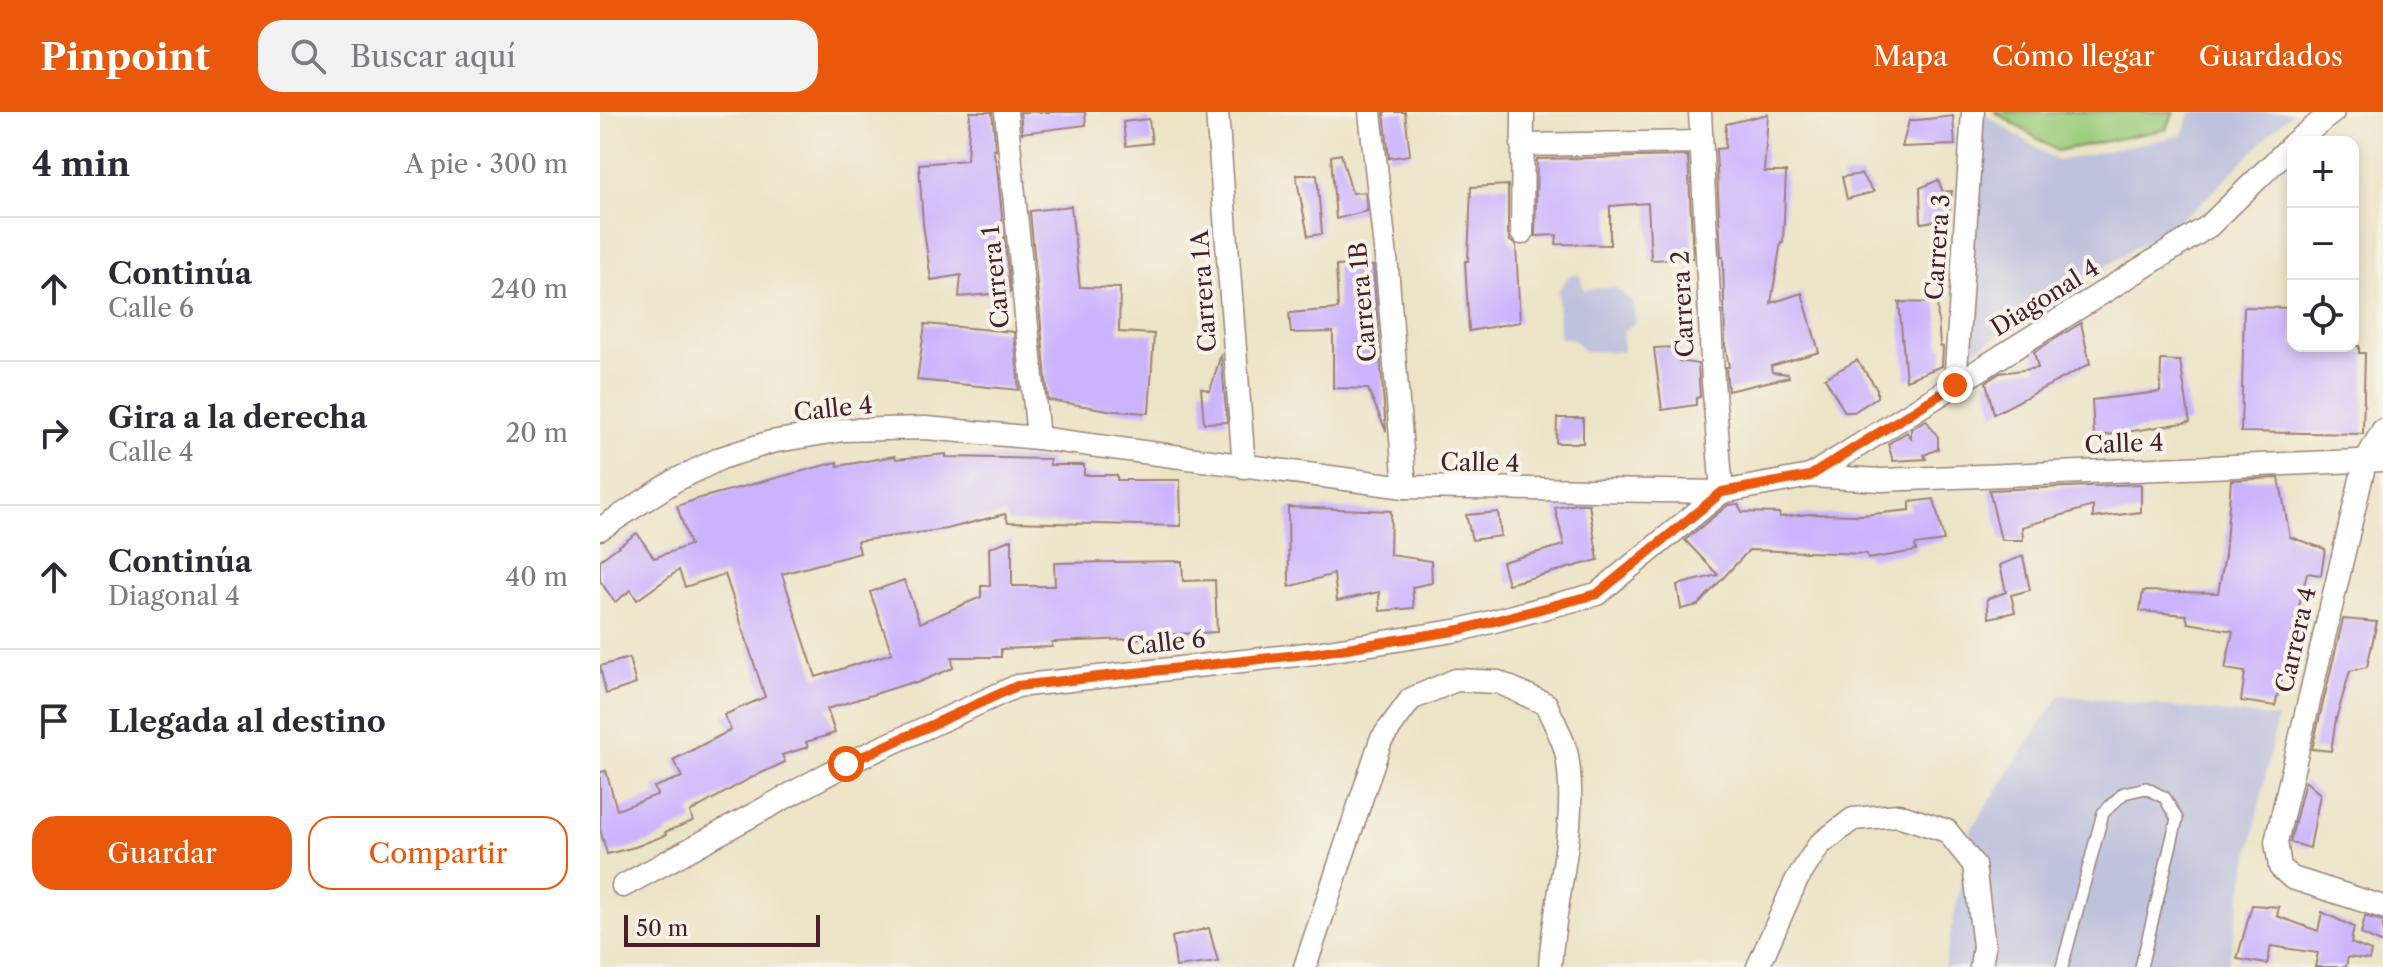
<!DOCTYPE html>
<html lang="es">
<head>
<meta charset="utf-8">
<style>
  :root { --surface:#fff; --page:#f2f2f3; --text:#2b2b33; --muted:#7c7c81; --line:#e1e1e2; --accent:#ea580c }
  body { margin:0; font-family:"Libre Caslon Text",serif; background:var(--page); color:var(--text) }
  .controls { position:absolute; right:24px; top:24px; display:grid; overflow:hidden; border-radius:16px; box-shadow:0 4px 12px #0003 }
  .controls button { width:72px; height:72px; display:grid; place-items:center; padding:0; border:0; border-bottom:2px solid var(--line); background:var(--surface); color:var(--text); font:40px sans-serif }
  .scale { position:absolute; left:24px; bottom:20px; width:196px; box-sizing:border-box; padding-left:8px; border:4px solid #4a1f2b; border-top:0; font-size:22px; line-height:28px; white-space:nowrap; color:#4a1f2b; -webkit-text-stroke:6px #f7f3e8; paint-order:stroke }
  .stop { position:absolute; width:24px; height:24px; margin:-18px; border:6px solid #ea580c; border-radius:50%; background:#fff }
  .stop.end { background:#ea580c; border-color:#fff; box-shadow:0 2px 8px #0008 }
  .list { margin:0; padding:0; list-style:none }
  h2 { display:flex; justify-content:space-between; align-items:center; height:104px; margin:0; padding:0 32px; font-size:34px }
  h2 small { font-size:26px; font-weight:400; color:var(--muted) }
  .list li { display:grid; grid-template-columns:52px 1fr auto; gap:24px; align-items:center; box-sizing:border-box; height:144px; padding:0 32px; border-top:2px solid var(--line) }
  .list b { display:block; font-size:30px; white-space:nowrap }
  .list p { margin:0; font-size:26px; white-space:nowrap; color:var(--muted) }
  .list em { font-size:26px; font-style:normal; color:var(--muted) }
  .actions { display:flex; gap:16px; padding:24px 32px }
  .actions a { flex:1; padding:18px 0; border:2px solid var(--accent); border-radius:24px; text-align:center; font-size:28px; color:var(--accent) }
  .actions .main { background:var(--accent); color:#fff }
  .icon { flex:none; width:44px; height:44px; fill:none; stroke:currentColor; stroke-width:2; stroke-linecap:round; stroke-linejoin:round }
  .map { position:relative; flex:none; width:1783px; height:855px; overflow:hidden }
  header { display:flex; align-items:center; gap:48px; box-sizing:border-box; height:112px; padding:0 40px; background:var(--accent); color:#fff }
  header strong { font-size:38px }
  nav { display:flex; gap:44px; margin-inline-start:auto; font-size:28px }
  .search { width:560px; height:72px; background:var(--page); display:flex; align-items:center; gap:20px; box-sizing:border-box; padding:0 28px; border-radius:24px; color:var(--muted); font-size:30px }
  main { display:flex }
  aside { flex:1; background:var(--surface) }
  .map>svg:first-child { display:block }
  .industrial { fill:#bfc2dd }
  .green { fill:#9bcc7b; stroke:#727653; stroke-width:2 }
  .building { fill:#cbb3fe }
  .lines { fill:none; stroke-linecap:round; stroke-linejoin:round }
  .service-casing { stroke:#9b8278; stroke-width:14 }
  .minor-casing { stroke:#9b8278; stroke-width:25 }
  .service { stroke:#fff; stroke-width:11 }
  .minor { stroke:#fff; stroke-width:22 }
  .route { stroke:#ea580c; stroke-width:10 }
  .labels { text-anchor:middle; stroke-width:8; stroke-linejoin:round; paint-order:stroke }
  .street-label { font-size:24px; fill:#4a1f2b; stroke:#f7f3e8 }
</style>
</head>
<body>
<header>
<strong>Pinpoint</strong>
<div class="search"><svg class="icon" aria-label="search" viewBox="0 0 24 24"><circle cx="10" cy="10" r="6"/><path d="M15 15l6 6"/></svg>Buscar aquí</div>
<nav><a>Mapa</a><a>Cómo llegar</a><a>Guardados</a></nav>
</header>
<main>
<aside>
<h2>4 min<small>A pie · 300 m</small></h2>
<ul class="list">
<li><svg class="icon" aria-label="ahead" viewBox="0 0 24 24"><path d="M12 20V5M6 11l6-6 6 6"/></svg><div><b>Continúa</b><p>Calle 6</p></div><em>240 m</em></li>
<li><svg class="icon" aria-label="right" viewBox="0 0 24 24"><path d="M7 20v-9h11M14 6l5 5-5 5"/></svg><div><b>Gira a la derecha</b><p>Calle 4</p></div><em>20 m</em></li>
<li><svg class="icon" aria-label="ahead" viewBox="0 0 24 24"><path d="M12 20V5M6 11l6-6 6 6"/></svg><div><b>Continúa</b><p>Diagonal 4</p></div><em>40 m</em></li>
<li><svg class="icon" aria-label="arrive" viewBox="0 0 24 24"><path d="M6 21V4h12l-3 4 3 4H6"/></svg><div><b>Llegada al destino</b></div></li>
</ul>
<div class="actions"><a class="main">Guardar</a><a>Compartir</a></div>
</aside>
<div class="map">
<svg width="1783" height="855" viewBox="0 0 1783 855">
  <rect width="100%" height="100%" fill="#f7f3e8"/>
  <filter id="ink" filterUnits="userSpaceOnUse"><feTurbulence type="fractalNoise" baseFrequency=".0125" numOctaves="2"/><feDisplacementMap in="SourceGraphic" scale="16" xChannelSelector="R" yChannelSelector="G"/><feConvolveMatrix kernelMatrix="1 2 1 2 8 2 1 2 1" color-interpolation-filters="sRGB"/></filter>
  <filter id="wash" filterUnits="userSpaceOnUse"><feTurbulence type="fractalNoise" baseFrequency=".006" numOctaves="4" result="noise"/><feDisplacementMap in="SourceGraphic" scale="32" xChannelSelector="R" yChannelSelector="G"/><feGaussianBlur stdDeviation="1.8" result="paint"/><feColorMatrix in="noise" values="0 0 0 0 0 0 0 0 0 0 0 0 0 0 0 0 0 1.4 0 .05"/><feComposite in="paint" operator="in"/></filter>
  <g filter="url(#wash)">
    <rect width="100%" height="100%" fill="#ece4c6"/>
    <g class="industrial">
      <path d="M1591 0H1692L1595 97 1366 244 1382 1 1457 49 1582 23Z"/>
      <path d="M970 163H980L984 178 1014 175 1032 189 1036 210 1023 219V240L984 239 973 227 959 225 958 178Z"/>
      <path d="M1460 583 1677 606 1627 855H1344L1371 717Z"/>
    </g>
    <path class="green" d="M1395 0H1574L1567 17 1457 39Z"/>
    <g id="blocks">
      <g class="building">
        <path d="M370 0H392L396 38 393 37 397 56 410 180 359 185 361 163 331 168 323 112 319 52 367 48Z"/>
        <path d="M420 0H485L486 13 422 21Z"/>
        <path d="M784 0H805L810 43 789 46Z"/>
        <path d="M1168 2 1164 60H1186L1183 130H1181L1171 191 1202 181 1219 240 1171 254 1172 260 1188 262 1189 265 1128 279 1126 255H1129L1125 233 1123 145H1121L1116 37 1125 36 1126 12Z"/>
        <path d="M1353 4 1355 33 1302 35 1309 9Z"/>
        <path d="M549 7 552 31 526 34 523 10Z"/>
        <path d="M741 42 752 81 765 80 767 99 736 107 731 44Z"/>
        <path d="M1088 44 1093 146 1051 148 1048 91 1010 94V133L956 132 957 123 935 124 937 47Z"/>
        <path d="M1261 62 1274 80 1247 87 1242 65Z"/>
        <path d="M696 63H717L722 122 708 124Z"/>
        <path d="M1338 68 1343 80 1352 79 1348 107 1321 111 1320 76Z"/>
        <path d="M908 73V121L910 129 916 133 920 210 869 219 865 149H868L871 75Z"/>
        <path d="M471 94 480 175 520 176 519 220 554 222 549 301 514 299 448 288 430 99Z"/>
        <path d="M754 153 773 154 786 319 768 277 733 276V220L691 221 689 201 738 197 736 154Z"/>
        <path d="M1299 190 1337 191 1340 234 1343 235 1342 254 1306 268Z"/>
        <path d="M1644 195 1693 196V234H1759V241H1765L1763 322 1641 320Z"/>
        <path d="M1481 211 1490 252 1394 302 1386 270 1400 261 1438 256 1434 240Z"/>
        <path d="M325 212 414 220 419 278 317 268Z"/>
        <path d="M1077 235 1079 249 1098 252 1100 285 1096 286V293L1062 298 1054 236Z"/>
        <path d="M621 242 627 310 604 311 601 276 610 279Z"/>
        <path d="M1257 248 1277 277V285L1254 300H1245L1225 266Z"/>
        <path d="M1561 248 1580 249 1590 310 1494 325 1492 288 1560 280Z"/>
        <path d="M957 306H983V331H956Z"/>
        <path d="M1326 308 1338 325V337L1324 343 1326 347 1293 349 1288 332 1307 320 1311 326V317Z"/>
        <path d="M346 342V345L450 347V353H484V363H517V368H580L581 414 408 410 405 402 347 417 257 429 260 441 182 462 216 565 292 541 270 480 304 468 320 511 381 485V474H390L389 436 412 427V474H455L454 451 582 449 583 469 615 468 617 520 557 523V526L452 530V535L401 537V545H352L353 556 314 572 313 570 227 597 235 621 206 630 208 635 182 643 185 650 149 667 90 700 93 709 65 720 66 723 35 735 7 742 0 717V660L6 659 17 698 57 683 54 675 82 665 73 648 131 618 124 603 165 585 125 462 85 475 79 458 37 488 31 478 15 490 0 469V448L37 421 54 446 90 433 77 394 100 386 237 350 238 354 295 344 296 347Z"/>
        <path d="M1679 366 1690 425 1725 437 1721 463 1707 461 1675 594 1641 589 1645 560 1625 557 1633 519 1588 511 1586 503 1540 499 1543 479 1618 481 1625 443 1631 368Z"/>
        <path d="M1541 372V400L1493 406V394L1422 415 1423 428H1401L1389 378Z"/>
        <path d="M1334 387 1344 429 1315 433 1316 439 1268 447 1267 442 1149 438 1098 493 1081 497 1077 473 1118 463 1085 428 1128 393 1138 392 1142 400 1179 401 1180 405 1210 402 1262 403 1310 398V390Z"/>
        <path d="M977 392H989L998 448 908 472 902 450 964 433 955 396Z"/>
        <path d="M688 395 791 399 790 443 831 449 832 471 812 475 814 496 780 499 779 480 737 489 734 462 689 475Z"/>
        <path d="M898 400 901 424 872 428 866 403Z"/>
        <path d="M1423 444 1430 478 1411 483 1415 500 1389 506 1387 487 1406 480 1400 453Z"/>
        <path d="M1743 507 1777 510 1767 555 1750 559 1736 607 1731 639 1712 637Z"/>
        <path d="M29 546 36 572 6 582 0 554Z"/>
        <path d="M1705 669 1720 682 1710 736 1690 730Z"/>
        <path d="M1652 793 1679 795 1677 804 1718 819 1722 800 1754 815 1751 831 1771 839 1769 848 1748 845 1746 855H1715L1718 841 1671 834 1667 852 1637 847Z"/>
        <path d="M1765 804 1783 809V832L1761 822Z"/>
        <path d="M609 816 618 850 576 855 572 825Z"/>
      </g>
    </g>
  </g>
  <g filter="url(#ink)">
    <use href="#blocks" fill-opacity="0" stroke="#9b8278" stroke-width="2"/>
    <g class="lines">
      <g class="service-casing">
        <path id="service" d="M1462 855 1503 701 1524 681 1546 676 1565 686 1577 707 1541 855"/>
      </g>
      <g class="minor-casing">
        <g id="minor">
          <path d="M406 0 438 326"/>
          <path d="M617 0 644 355"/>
          <path d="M770 0 787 155 805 375"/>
          <path d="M1695 30 1733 0"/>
          <path d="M922 33 1101 30"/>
          <path d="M922 121 923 0"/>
          <path d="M1355 273 1373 0"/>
          <path d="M1783 318 1765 350 1676 730 1680 755 1692 766 1783 795"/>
          <path d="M1210 364 1609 114 1693 32"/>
          <path d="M0 417 76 368 121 346 171 330 243 318 326 316 438 326 805 375 1122 380 1210 364 1282 368 1783 348"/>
          <path d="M23 774 246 652 417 574 715 541 860 518 997 482 1122 380 1113 269 1100 0"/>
          <path d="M705 855 781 628 811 587 856 568 898 570 946 592C953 609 964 627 967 644 979 716 954 784 950 855"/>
          <path d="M1158 855 1196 769 1219 733 1253 707 1298 703 1347 719 1374 753 1384 834 1381 855"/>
        </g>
      </g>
      <use href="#service" class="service"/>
      <use href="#minor" class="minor"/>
    </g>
  </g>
  <g class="lines" filter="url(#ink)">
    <path class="route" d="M246 652 417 574 715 541 860 518 997 482 1122 380 1210 364 1355 273"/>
  </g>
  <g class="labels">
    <g class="street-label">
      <text transform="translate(1338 135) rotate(-86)" y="8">Carrera 3</text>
      <text transform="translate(396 165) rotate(-96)" y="8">Carrera 1</text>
      <text transform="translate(604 179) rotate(-94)" y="8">Carrera 1A</text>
      <text transform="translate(1445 186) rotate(-32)" y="8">Diagonal 4</text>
      <text transform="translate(763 190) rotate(-95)" y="8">Carrera 1B</text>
      <text transform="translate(1083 192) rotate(-93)" y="8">Carrera 2</text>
      <text transform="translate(233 297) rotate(-6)" y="8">Calle 4</text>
      <text transform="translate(1524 332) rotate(-2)" y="8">Calle 4</text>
      <text transform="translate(880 351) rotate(1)" y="8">Calle 4</text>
      <text transform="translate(1696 528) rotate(-77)" y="8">Carrera 4</text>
      <text transform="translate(566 531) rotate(-6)" y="8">Calle 6</text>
    </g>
  </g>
</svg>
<div class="controls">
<button>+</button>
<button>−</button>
<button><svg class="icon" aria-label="locate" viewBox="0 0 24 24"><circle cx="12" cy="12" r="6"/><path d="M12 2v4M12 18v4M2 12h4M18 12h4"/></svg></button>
</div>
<div class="scale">50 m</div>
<div class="stop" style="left:246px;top:652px"></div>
<div class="stop end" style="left:1355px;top:273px"></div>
</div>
</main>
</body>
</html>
